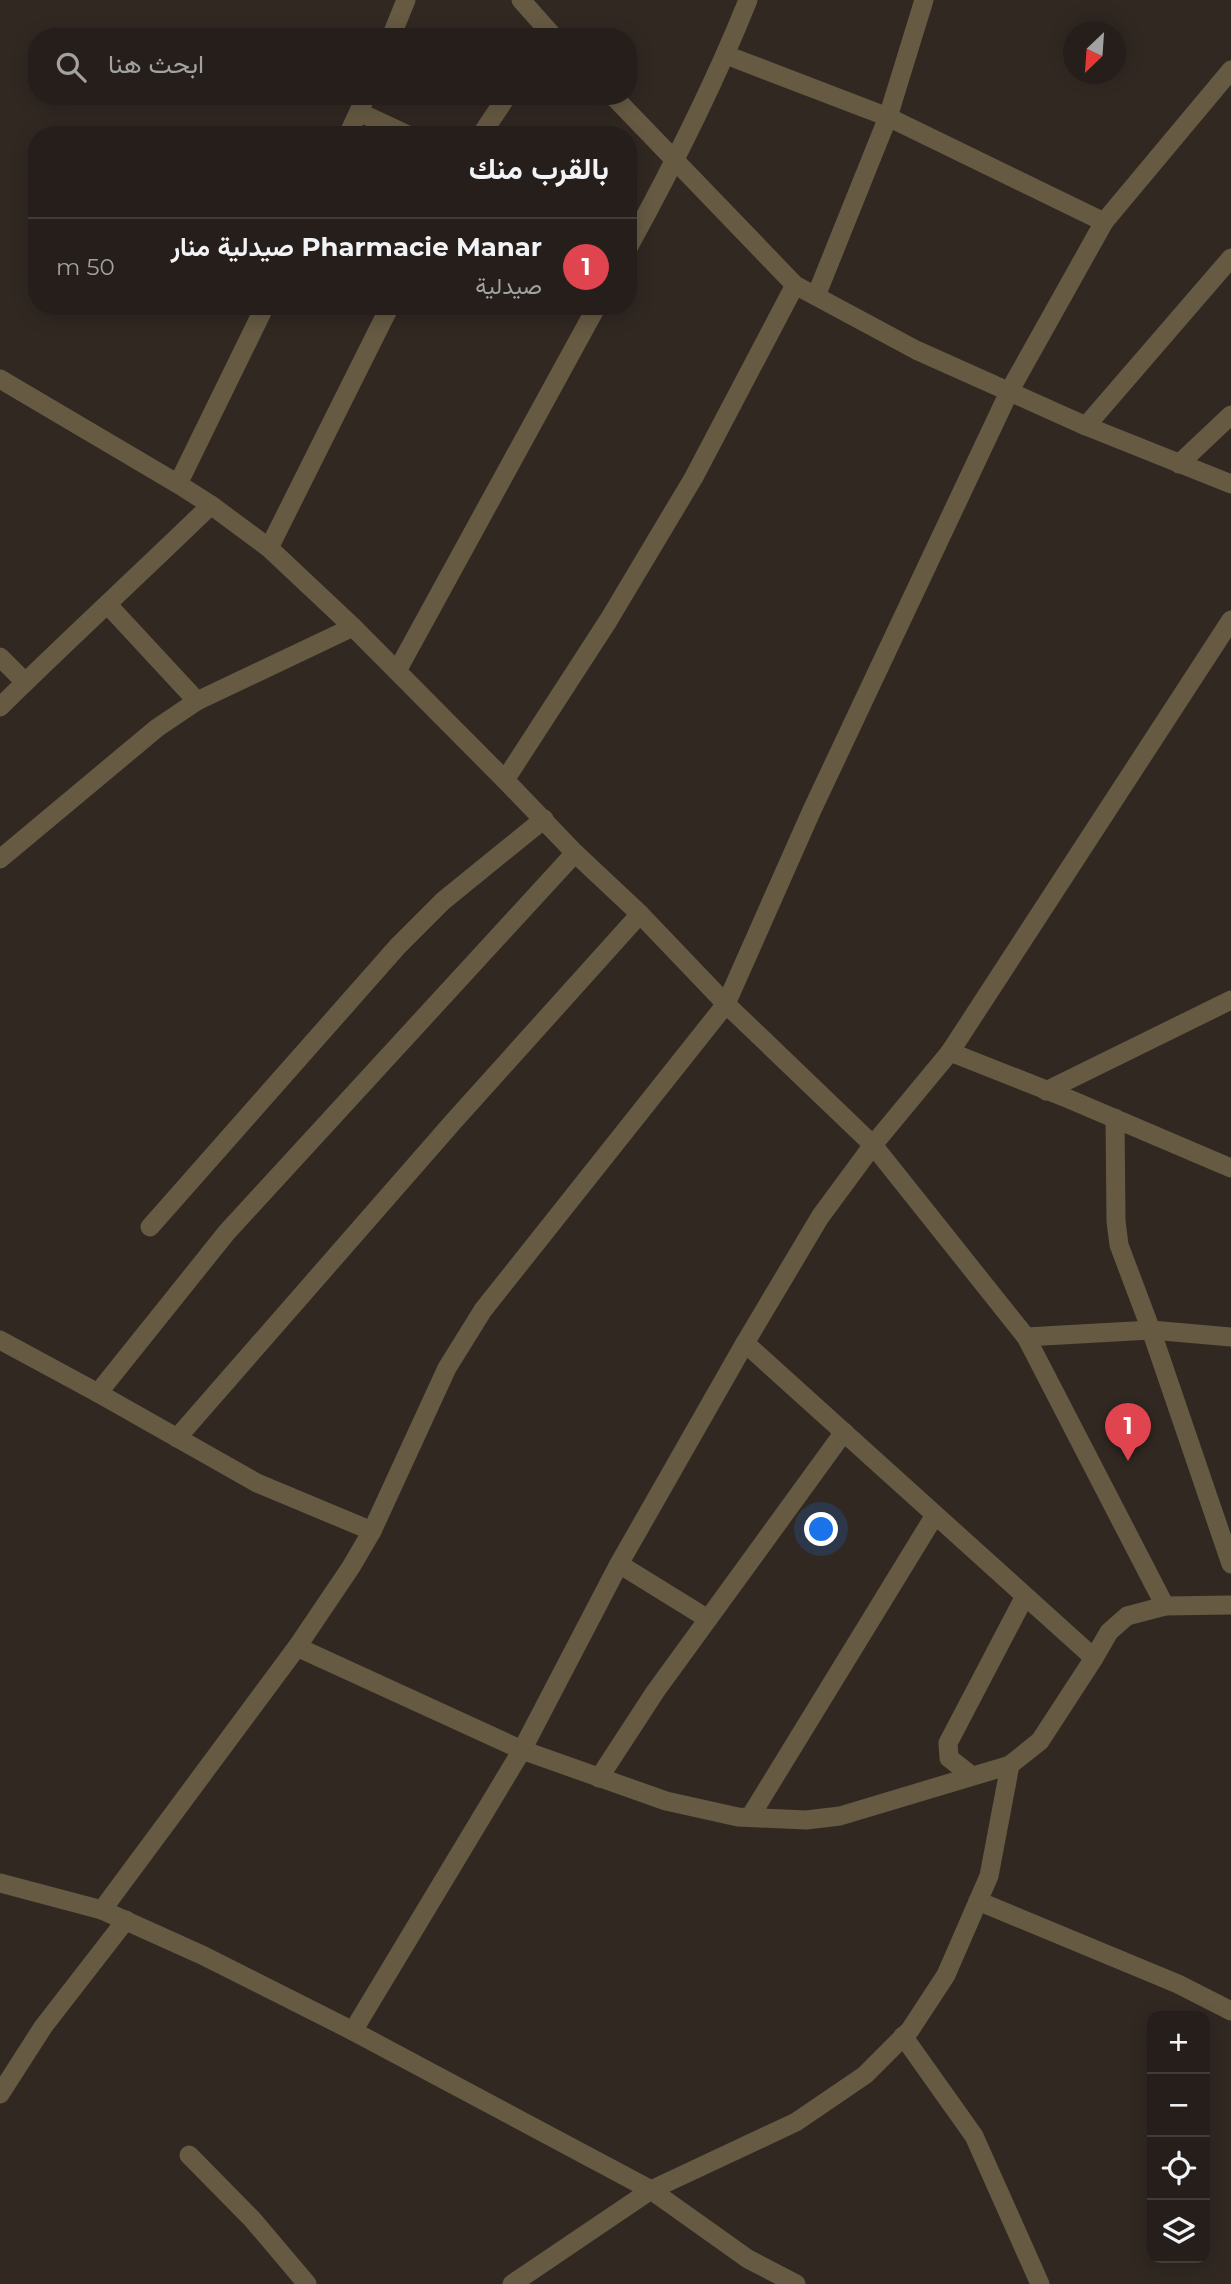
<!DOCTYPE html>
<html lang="ar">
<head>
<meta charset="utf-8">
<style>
  :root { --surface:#251e1a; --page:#2d2723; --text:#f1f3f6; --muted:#a3a2a2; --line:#423c39; --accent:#d93025 }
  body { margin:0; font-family:Montserrat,Vazirmatn,sans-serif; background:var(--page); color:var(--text); direction:rtl }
  .controls { position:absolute; right:21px; bottom:21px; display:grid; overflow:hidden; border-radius:14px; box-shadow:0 4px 18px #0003 }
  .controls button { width:63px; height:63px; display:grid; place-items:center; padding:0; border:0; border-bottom:2px solid var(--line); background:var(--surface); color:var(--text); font:35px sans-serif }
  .compass { position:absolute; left:1063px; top:21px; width:63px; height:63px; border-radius:50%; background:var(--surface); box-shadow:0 4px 18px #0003; rotate:205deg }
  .you { position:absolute; left:822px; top:1530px; width:24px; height:24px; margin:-18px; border:5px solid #fff; border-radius:50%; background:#1a73e8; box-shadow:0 0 0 10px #1a73e833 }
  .badge { display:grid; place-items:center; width:46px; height:46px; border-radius:50%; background:var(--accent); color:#fff; font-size:23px; font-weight:700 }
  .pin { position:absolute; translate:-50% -58px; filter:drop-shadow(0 2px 4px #0008) }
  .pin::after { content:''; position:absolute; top:37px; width:24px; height:21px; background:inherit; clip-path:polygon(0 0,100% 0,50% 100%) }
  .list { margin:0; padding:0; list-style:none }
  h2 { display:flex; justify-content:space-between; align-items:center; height:91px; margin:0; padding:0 28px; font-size:30px }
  h2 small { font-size:23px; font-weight:400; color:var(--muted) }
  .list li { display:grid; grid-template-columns:46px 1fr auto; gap:21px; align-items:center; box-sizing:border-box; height:98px; padding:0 28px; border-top:2px solid var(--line) }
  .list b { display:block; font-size:26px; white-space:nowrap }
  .list p { margin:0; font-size:23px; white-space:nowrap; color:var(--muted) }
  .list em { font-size:23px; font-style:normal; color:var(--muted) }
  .icon { flex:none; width:38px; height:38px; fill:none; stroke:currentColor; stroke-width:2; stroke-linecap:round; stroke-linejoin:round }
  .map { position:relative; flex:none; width:1231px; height:2284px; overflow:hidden; direction:ltr }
  .search { position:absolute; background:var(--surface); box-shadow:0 4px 18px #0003; left:28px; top:28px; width:609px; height:77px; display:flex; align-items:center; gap:18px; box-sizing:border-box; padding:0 24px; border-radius:28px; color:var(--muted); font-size:26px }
  .panel { position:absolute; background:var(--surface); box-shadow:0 4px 18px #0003; left:28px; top:126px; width:609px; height:189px; border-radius:28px; direction:rtl }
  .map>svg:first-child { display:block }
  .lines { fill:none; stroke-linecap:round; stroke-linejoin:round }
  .service { stroke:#665a43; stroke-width:19 }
  .minor { stroke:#665a43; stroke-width:19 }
</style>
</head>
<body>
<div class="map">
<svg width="1231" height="2284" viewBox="0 0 1231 2284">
  <rect width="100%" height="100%" fill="#312822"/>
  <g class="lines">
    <g class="service">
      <path d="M619 1564 708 1619"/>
      <path d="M972 1776 949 1758 948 1743 1025 1596"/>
      <path d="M599 1778 655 1692 844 1432"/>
      <path d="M750 1817 935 1515"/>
      <path d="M189 2155 252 2219 307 2284"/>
    </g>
    <g class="minor">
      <path d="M521 0 554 37"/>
      <path d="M391 37 406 0"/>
      <path d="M726 55 888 117 1104 222"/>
      <path d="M613 96 795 285 916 350 1086 426 1231 484"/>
      <path d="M359 112 408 135"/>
      <path d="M348 135 366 96"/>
      <path d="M481 135 507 96"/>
      <path d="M628 248C672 168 714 85 748 0"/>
      <path d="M816 296 888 117 924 0"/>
      <path d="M0 379 178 484 211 505 269 548 353 627 505 780 575 853 640 914 726 1004 873 1145 950 1052 1069 1099 1231 1168"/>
      <path d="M1086 426 1231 258"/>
      <path d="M1179 464 1231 415"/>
      <path d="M178 484 265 306"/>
      <path d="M269 548 390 306"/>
      <path d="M108 605 197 701"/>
      <path d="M0 657 25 682"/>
      <path d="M397 671 597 306"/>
      <path d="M0 707C69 639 141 573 211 505"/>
      <path d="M505 780 608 621 694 477 795 285"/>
      <path d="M0 859 157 728 197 701 353 627"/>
      <path d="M950 1052 1231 620"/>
      <path d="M1046 1091 1231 1000"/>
      <path d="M1115 1118 1116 1221 1119 1245 1151 1330 1231 1564"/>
      <path d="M150 1227 398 946 443 901 544 819"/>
      <path d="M1026 1337 1151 1330 1231 1337"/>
      <path d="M0 1340 98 1393 257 1483 372 1531"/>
      <path d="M745 1343 820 1217 873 1145 1026 1337 1165 1606"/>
      <path d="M98 1393 227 1232 575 853"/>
      <path d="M177 1438 453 1122 640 914"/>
      <path d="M297 1647 522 1750 619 1564 745 1343 1094 1658"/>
      <path d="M0 1883 102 1910 202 1955 353 2031 651 2190 748 2259 796 2284"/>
      <path d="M978 1901 1178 1984 1231 2011"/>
      <path d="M102 1910 297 1647 351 1567 372 1531 447 1368 483 1310 726 1004 812 810 1010 390 1104 222 1231 70"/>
      <path d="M353 2031 522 1750 666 1801 738 1817 806 1820 840 1816 1010 1765 1040 1741 1094 1658 1109 1632 1127 1616 1165 1606 1231 1605"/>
      <path d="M903 2036 974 2136 1040 2284"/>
      <path d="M0 2094 43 2027 126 1920"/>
      <path d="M512 2284 651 2190 796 2122 865 2075 910 2030 946 1975 989 1876 1010 1765"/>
    </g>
  </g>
</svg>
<div class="controls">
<button>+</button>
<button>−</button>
<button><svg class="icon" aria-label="locate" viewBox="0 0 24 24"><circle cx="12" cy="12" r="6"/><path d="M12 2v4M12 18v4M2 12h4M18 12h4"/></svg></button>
<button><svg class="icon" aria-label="layers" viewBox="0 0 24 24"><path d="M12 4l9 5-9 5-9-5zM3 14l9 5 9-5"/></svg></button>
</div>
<svg class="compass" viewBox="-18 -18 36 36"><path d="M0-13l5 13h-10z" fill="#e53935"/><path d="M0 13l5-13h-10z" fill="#a3a2a2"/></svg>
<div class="you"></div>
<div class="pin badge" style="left:1128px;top:1461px;background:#e0444e">1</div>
<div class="search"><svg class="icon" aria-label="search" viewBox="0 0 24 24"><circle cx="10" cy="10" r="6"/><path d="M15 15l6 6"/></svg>ابحث هنا</div>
<section class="panel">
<h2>بالقرب منك<small></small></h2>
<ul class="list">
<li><span class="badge" style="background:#e0444e">1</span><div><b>Pharmacie Manar صيدلية منار</b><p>صيدلية</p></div><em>50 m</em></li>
</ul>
</section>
</div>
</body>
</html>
